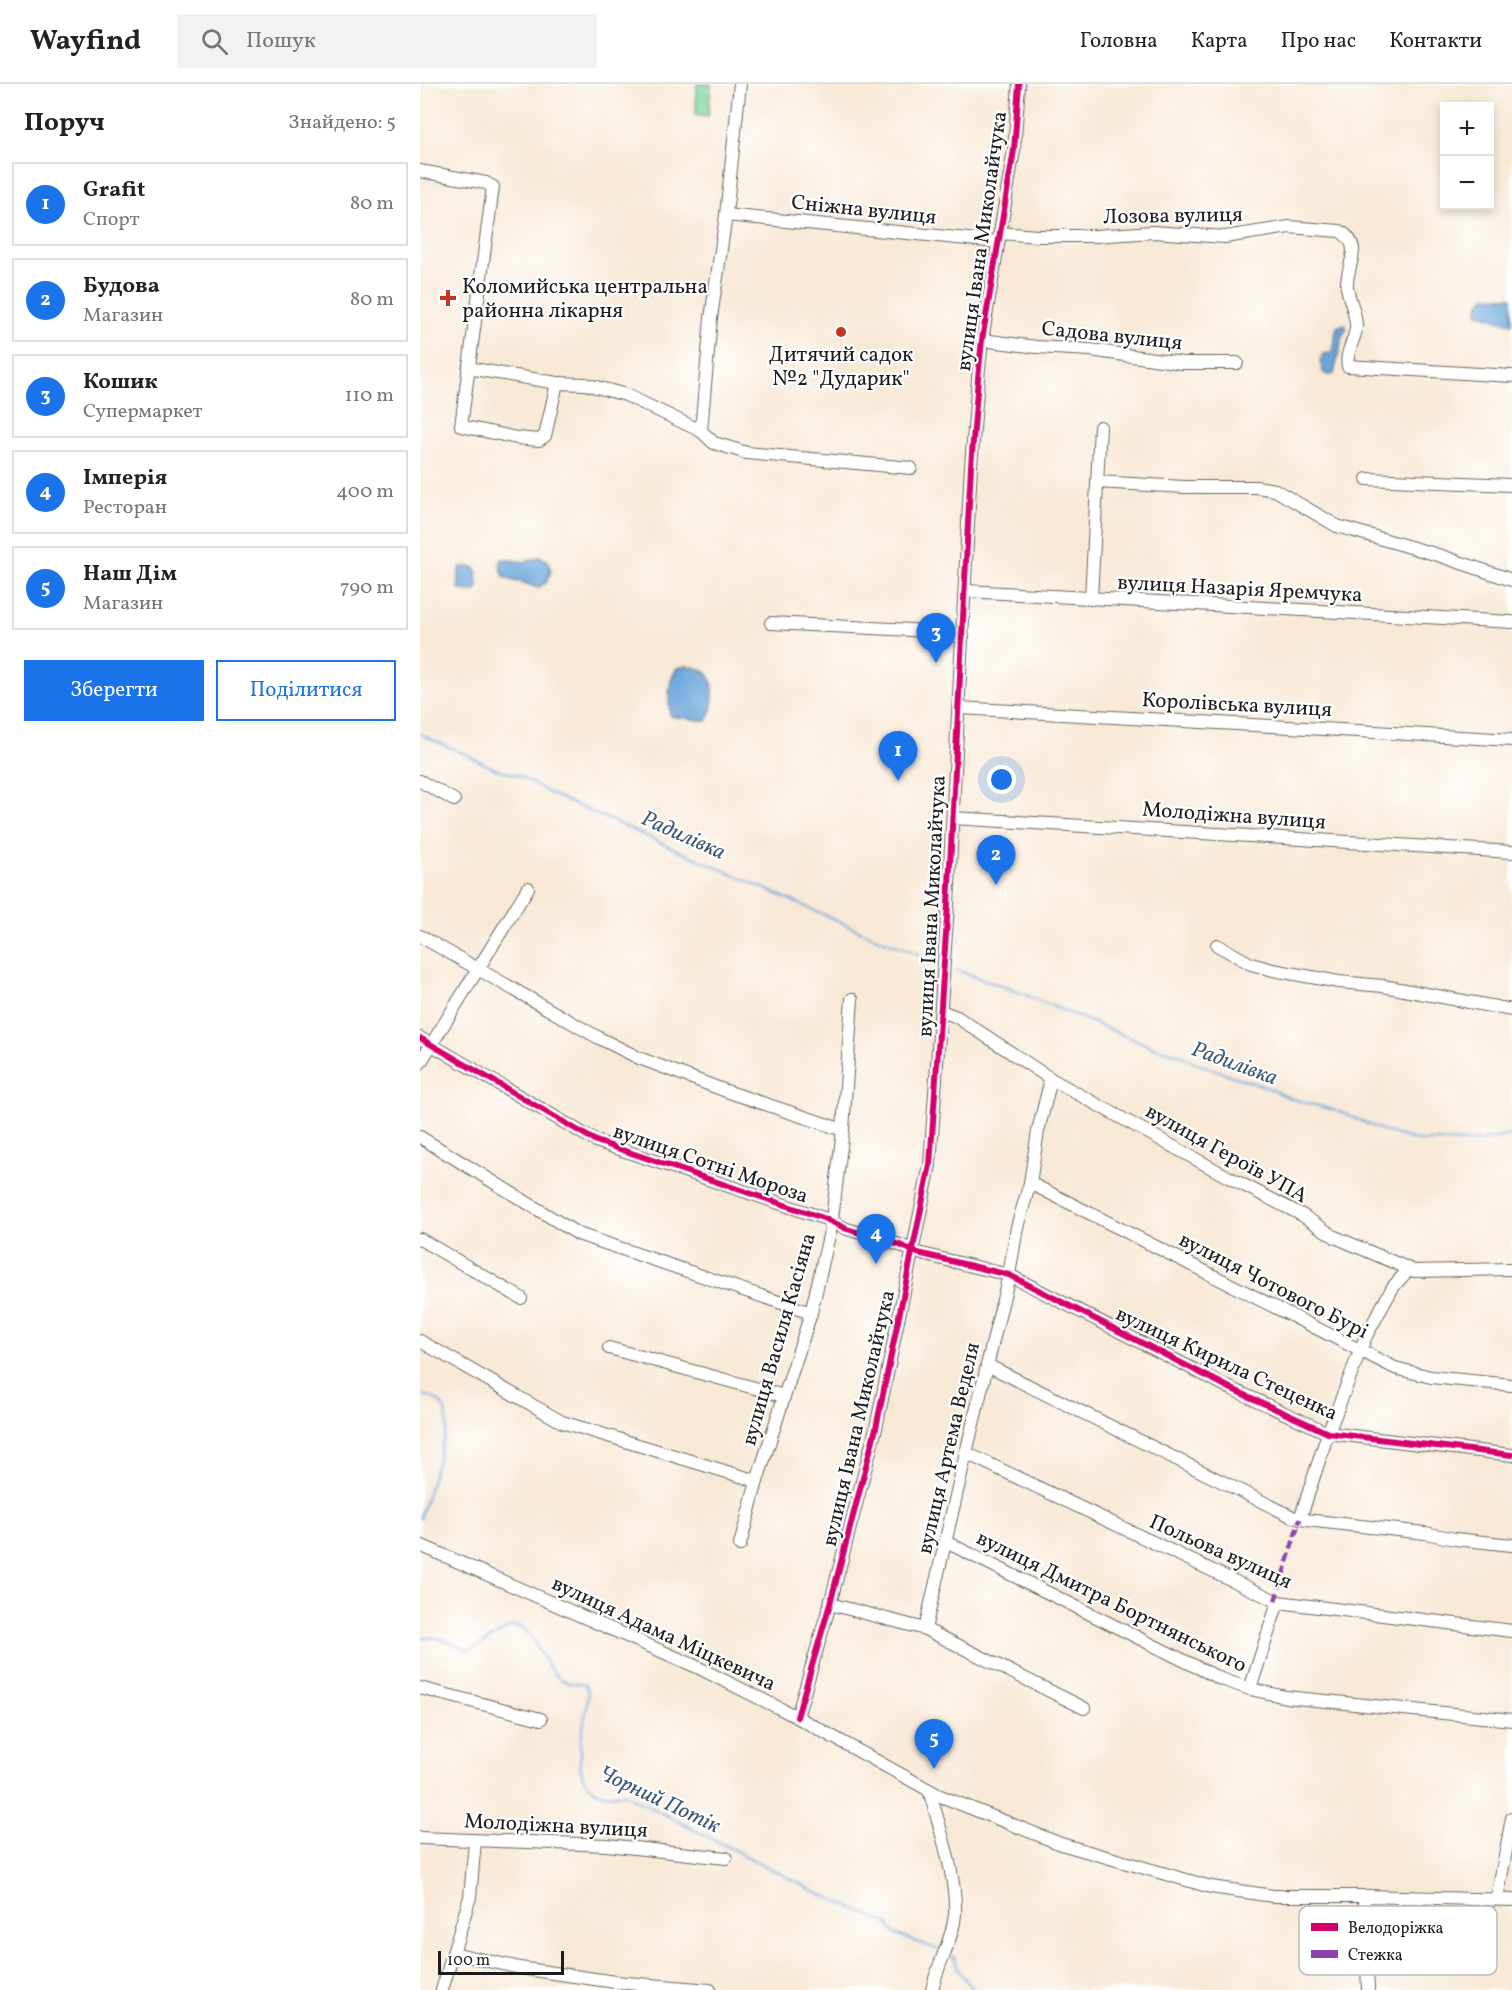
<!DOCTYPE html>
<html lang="uk">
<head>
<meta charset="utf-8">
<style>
  :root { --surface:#fff; --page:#f2f2f2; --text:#222; --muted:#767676; --line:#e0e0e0; --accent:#1a73e8 }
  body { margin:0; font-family:Vollkorn,serif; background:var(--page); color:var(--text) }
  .controls { position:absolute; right:18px; top:18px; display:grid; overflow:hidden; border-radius:0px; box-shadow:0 3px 9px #0003 }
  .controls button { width:54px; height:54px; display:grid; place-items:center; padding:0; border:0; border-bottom:2px solid var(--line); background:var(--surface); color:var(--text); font:30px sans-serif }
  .scale { position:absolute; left:18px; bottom:15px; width:126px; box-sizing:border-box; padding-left:6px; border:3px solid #1c1c1c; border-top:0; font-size:16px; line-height:21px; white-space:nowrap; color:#1c1c1c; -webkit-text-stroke:4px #fff; paint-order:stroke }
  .you { position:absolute; left:582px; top:696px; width:21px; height:21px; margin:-15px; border:4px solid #fff; border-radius:50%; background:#1a73e8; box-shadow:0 0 0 9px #1a73e833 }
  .badge { display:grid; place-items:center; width:39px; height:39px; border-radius:50%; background:var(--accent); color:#fff; font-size:20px; font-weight:700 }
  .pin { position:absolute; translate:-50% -50px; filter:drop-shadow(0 2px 3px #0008) }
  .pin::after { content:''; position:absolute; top:32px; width:21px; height:18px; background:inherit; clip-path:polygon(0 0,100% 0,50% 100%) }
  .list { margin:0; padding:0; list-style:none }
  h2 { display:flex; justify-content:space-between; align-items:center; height:78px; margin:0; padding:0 24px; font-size:26px }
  h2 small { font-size:20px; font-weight:400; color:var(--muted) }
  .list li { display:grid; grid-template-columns:39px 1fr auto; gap:18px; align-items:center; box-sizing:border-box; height:84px; margin:0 12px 12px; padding:0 12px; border:2px solid var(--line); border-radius:0px }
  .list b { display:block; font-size:22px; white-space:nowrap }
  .list p { margin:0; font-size:20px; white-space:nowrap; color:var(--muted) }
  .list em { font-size:20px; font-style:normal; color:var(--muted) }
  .actions { display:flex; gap:12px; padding:18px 24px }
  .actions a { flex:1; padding:14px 0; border:2px solid var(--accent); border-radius:0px; text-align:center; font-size:21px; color:var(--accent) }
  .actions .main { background:var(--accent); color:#fff }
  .icon { flex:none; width:33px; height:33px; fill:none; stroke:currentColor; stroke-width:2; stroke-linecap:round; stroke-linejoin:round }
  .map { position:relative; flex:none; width:1092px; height:1906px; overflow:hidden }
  header { display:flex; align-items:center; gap:36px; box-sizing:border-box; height:84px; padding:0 30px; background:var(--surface); border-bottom:2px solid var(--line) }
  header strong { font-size:28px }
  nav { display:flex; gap:33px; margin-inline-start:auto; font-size:21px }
  .search { width:420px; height:54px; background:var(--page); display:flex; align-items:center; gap:15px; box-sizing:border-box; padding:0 21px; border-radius:0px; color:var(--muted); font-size:22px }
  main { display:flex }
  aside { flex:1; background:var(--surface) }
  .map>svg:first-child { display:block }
  .green { fill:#80d99f; stroke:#4e7a5e; stroke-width:1.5 }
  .water { fill:#6aa6db; stroke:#43617c; stroke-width:1.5 }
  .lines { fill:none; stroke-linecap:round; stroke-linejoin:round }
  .stream { stroke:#6aa6db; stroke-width:2 }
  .minor-casing { stroke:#69645d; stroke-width:14 }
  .minor { stroke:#fff; stroke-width:12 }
  .quiet { stroke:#8e44ad; stroke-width:4.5; stroke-dasharray:9 4.5; stroke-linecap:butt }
  .cycleway-casing { stroke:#fff; stroke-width:10 }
  .cycleway { stroke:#d6006c; stroke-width:6 }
  .poi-dot { fill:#c8321e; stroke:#fff; stroke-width:2 }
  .labels { text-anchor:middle; stroke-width:4.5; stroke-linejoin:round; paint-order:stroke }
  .street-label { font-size:21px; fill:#1c1c1c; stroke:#fff }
  .poi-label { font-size:21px; fill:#1c1c1c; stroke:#fff; text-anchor:start }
  .water-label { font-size:22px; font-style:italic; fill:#3f5a72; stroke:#fff }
  .key { fill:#fff; stroke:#bbb; stroke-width:1.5 }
  .key-label { font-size:16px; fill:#1c1c1c }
</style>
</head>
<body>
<header>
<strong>Wayfind</strong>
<div class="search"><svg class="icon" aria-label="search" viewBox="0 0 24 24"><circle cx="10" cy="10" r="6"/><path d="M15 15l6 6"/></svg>Пошук</div>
<nav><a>Головна</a><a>Карта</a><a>Про нас</a><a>Контакти</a></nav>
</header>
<main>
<aside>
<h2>Поруч<small>Знайдено: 5</small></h2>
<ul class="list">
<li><span class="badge">1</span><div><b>Grafit</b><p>Спорт</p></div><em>80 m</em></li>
<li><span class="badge">2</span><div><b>Будова</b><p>Магазин</p></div><em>80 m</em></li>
<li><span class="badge">3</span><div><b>Кошик</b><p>Супермаркет</p></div><em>110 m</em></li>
<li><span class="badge">4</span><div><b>Імперія</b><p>Ресторан</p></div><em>400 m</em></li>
<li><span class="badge">5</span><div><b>Наш Дім</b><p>Магазин</p></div><em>790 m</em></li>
</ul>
<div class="actions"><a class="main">Зберегти</a><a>Поділитися</a></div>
</aside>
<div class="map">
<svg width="1092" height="1906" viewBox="0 0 1092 1906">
  <rect width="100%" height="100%" fill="#fff"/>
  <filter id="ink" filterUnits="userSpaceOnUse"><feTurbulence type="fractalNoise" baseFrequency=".0167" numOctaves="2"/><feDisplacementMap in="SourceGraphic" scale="12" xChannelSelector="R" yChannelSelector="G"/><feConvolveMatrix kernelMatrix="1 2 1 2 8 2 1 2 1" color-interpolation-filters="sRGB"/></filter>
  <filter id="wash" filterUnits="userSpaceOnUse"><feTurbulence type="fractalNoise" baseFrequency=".008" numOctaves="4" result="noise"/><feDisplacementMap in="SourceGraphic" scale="24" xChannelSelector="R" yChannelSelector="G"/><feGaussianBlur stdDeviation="1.35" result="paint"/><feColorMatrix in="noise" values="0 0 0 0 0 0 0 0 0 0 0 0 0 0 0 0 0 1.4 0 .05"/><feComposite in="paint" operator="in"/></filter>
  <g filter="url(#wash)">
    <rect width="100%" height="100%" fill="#f8e9d7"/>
    <path class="green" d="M277 0H291L288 32 276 30Z"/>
    <g class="water">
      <path d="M1067 212 1092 213V240L1059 230C1056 223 1061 216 1067 212Z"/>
      <path d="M924 240 927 245 923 250 914 290 908 291 903 288 900 277 903 270 910 269 912 267 917 243Z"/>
      <path d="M119 473 127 476 131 487 126 499 117 504C105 497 95 499 84 493L80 481 82 475 105 478Z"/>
      <path d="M41 483H54L57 486 58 503 55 507 41 506 39 504V488Z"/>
      <path d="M266 582C272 583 280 584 284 587 298 596 293 625 287 637L250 632C249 614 247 599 257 584Z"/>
    </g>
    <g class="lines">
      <g class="stream">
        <path d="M0 650 49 672 73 684 100 692 131 710 454 853 494 868 515 880"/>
        <path d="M536 886 593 906 735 964 759 970 778 980 848 1004 872 1015 921 1028 964 1047 998 1057 1054 1058 1092 1051"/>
        <path d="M0 1311C22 1312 30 1328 26 1348L0 1435"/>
        <path d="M0 1553 19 1554 48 1566 57 1563 91 1542 102 1543C120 1557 122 1585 144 1597 150 1600 158 1599 164 1600L168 1607C169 1634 142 1697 181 1709 189 1712 197 1709 205 1710L394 1807 467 1839 475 1850 520 1866"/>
        <path d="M528 1870 534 1873 539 1887 554 1906"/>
      </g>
    </g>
  </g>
  <g filter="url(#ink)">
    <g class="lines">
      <g class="minor-casing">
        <g id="minor">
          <path d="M0 87 66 99 73 103 41 342 97 354 119 356 125 352 137 299 165 300 206 311 281 347 294 359 327 369 491 384"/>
          <path d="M306 131 578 158"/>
          <path d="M580 149 618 152H675L733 148 805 153 869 143 920 147C927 151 932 157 933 165 933 178 926 190 927 203 929 217 937 230 936 245 934 257 925 270 928 282L1092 292"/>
          <path d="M562 256 617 263 670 266 762 279H817"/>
          <path d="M48 284 137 299"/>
          <path d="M281 347 291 234 306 131 320 0"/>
          <path d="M947 395 1092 401"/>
          <path d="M677 398 764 403H837L855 406 917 442 1018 471 1092 496"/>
          <path d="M546 507 1092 538"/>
          <path d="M671 515 680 343"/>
          <path d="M351 539 492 546 543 552"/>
          <path d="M539 624 1092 656"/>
          <path d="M0 697 34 716"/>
          <path d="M533 734 1092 768"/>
          <path d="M0 852 179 954 219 974 306 1007 423 1046"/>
          <path d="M797 861 831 880 853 886 919 898 963 902 1092 926"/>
          <path d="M521 927 537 933 631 995 808 1093 882 1131 915 1153 994 1187 1092 1185"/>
          <path d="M0 954 176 1057 406 1135 427 1145 480 1161 498 1169 589 1191 812 1305 908 1349 1092 1371"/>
          <path d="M0 979 108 804"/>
          <path d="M0 1053 158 1150 391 1229"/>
          <path d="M610 1099 975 1284 1011 1293 1092 1301"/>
          <path d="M0 1155 101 1214"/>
          <path d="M0 1257 142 1338 337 1397"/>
          <path d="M189 1264 364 1312"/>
          <path d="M567 1281 873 1433 886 1436 1005 1449 1035 1455 1092 1461"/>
          <path d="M546 1369 858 1518 1092 1547"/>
          <path d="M880 1435 908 1349 946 1252 973 1203 988 1186"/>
          <path d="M526 1458 801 1595 830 1605 866 1613 1092 1636"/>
          <path d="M0 1461 275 1582 377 1633 518 1711 641 1760 791 1803 853 1812H944L1092 1816"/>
          <path d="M320 1461 337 1397 391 1229 411 1143 423 1046 432 915"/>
          <path d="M410 1520 505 1545 664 1624"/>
          <path d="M505 1545 546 1369 589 1191 597 1143 610 1099 618 1047 631 995"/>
          <path d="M0 1604 121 1635"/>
          <path d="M830 1605 858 1518"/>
          <path d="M377 1633 410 1520 456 1344 510 1081 528 820 551 382 558 294 562 256 594 66 599 0"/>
          <path d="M509 1706C519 1741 537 1794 535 1830 533 1856 517 1880 512 1906"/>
          <path d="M0 1754 187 1761 306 1774"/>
          <path d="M944 1812 948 1906"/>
          <path d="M1077 1815 1092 1734"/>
          <path d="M33 1869 100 1884 195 1898 290 1906"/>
          <path d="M22 1906 50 1813 55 1757"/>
        </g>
      </g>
      <use href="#minor" class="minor"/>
      <path class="quiet" d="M855 1517 880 1435"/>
      <g class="cycleway-casing">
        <g id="cycleway">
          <path d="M0 954 176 1057 406 1135 427 1145 480 1161 498 1169 589 1191 812 1305 908 1349 1092 1371"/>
          <path d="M377 1633 410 1520 456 1344 510 1081 528 820 551 382 558 294 562 256 594 66 599 0"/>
        </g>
      </g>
      <use href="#cycleway" class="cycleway"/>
    </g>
  </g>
  <g class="poi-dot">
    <path d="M25 205h6v6h6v6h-6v6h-6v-6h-6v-6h6z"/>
    <circle cx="421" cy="248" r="6"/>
  </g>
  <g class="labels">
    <g class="street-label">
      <text transform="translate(444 125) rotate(6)" y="7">Сніжна вулиця</text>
      <text transform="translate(753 131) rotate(-1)" y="7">Лозова вулиця</text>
      <text transform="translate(561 157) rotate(-82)" y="7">вулиця Івана Миколайчука</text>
      <text transform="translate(692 251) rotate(6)" y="7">Садова вулиця</text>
      <text transform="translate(820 504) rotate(3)" y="7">вулиця Назарія Яремчука</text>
      <text transform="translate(817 620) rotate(3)" y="7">Королівська вулиця</text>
      <text transform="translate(814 731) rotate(4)" y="7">Молодіжна вулиця</text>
      <text transform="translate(511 822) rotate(-87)" y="7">вулиця Івана Миколайчука</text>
      <text transform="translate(807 1069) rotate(29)" y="7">вулиця Героїв УПА</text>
      <text transform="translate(291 1079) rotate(19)" y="7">вулиця Сотні Мороза</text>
      <text transform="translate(854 1201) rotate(27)" y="7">вулиця Чотового Бурі</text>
      <text transform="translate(358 1255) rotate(-74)" y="7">вулиця Василя Касіяна</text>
      <text transform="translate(807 1279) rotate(25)" y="7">вулиця Кирила Стеценка</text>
      <text transform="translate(438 1334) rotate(-77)" y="7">вулиця Івана Миколайчука</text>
      <text transform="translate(528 1364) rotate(-77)" y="7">вулиця Артема Веделя</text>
      <text transform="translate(801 1467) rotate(24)" y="7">Польова вулиця</text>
      <text transform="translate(692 1517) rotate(26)" y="7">вулиця Дмитра Бортнянського</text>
      <text transform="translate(244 1549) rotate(25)" y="7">вулиця Адама Міцкевича</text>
      <text transform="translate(136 1741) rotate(3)" y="7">Молодіжна вулиця</text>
    </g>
    <g class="poi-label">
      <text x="42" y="209">Коломийська центральна<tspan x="42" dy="24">районна лікарня</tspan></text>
      <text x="421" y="277" text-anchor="middle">Дитячий садок<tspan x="421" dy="24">№2 "Дударик"</tspan></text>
    </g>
    <g class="water-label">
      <text transform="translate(264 750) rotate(24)" y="8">Радилівка</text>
      <text transform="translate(815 978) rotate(20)" y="8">Радилівка</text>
      <text transform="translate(240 1714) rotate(25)" y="8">Чорний Потік</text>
    </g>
  </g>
  <rect x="879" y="1822" width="198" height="69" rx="9" class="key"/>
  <rect x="891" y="1839" width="27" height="8" fill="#d6006c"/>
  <rect x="891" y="1866" width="27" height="8" fill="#8e44ad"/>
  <g class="key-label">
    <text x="928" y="1849">Велодоріжка</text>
    <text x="928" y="1876">Стежка</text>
  </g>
</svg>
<div class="controls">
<button>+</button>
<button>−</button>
</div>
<div class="scale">100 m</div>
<div class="you"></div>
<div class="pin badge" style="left:478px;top:697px">1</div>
<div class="pin badge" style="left:576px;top:801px">2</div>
<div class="pin badge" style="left:516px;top:579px">3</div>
<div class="pin badge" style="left:456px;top:1180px">4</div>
<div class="pin badge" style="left:514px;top:1685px">5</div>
</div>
</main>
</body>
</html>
